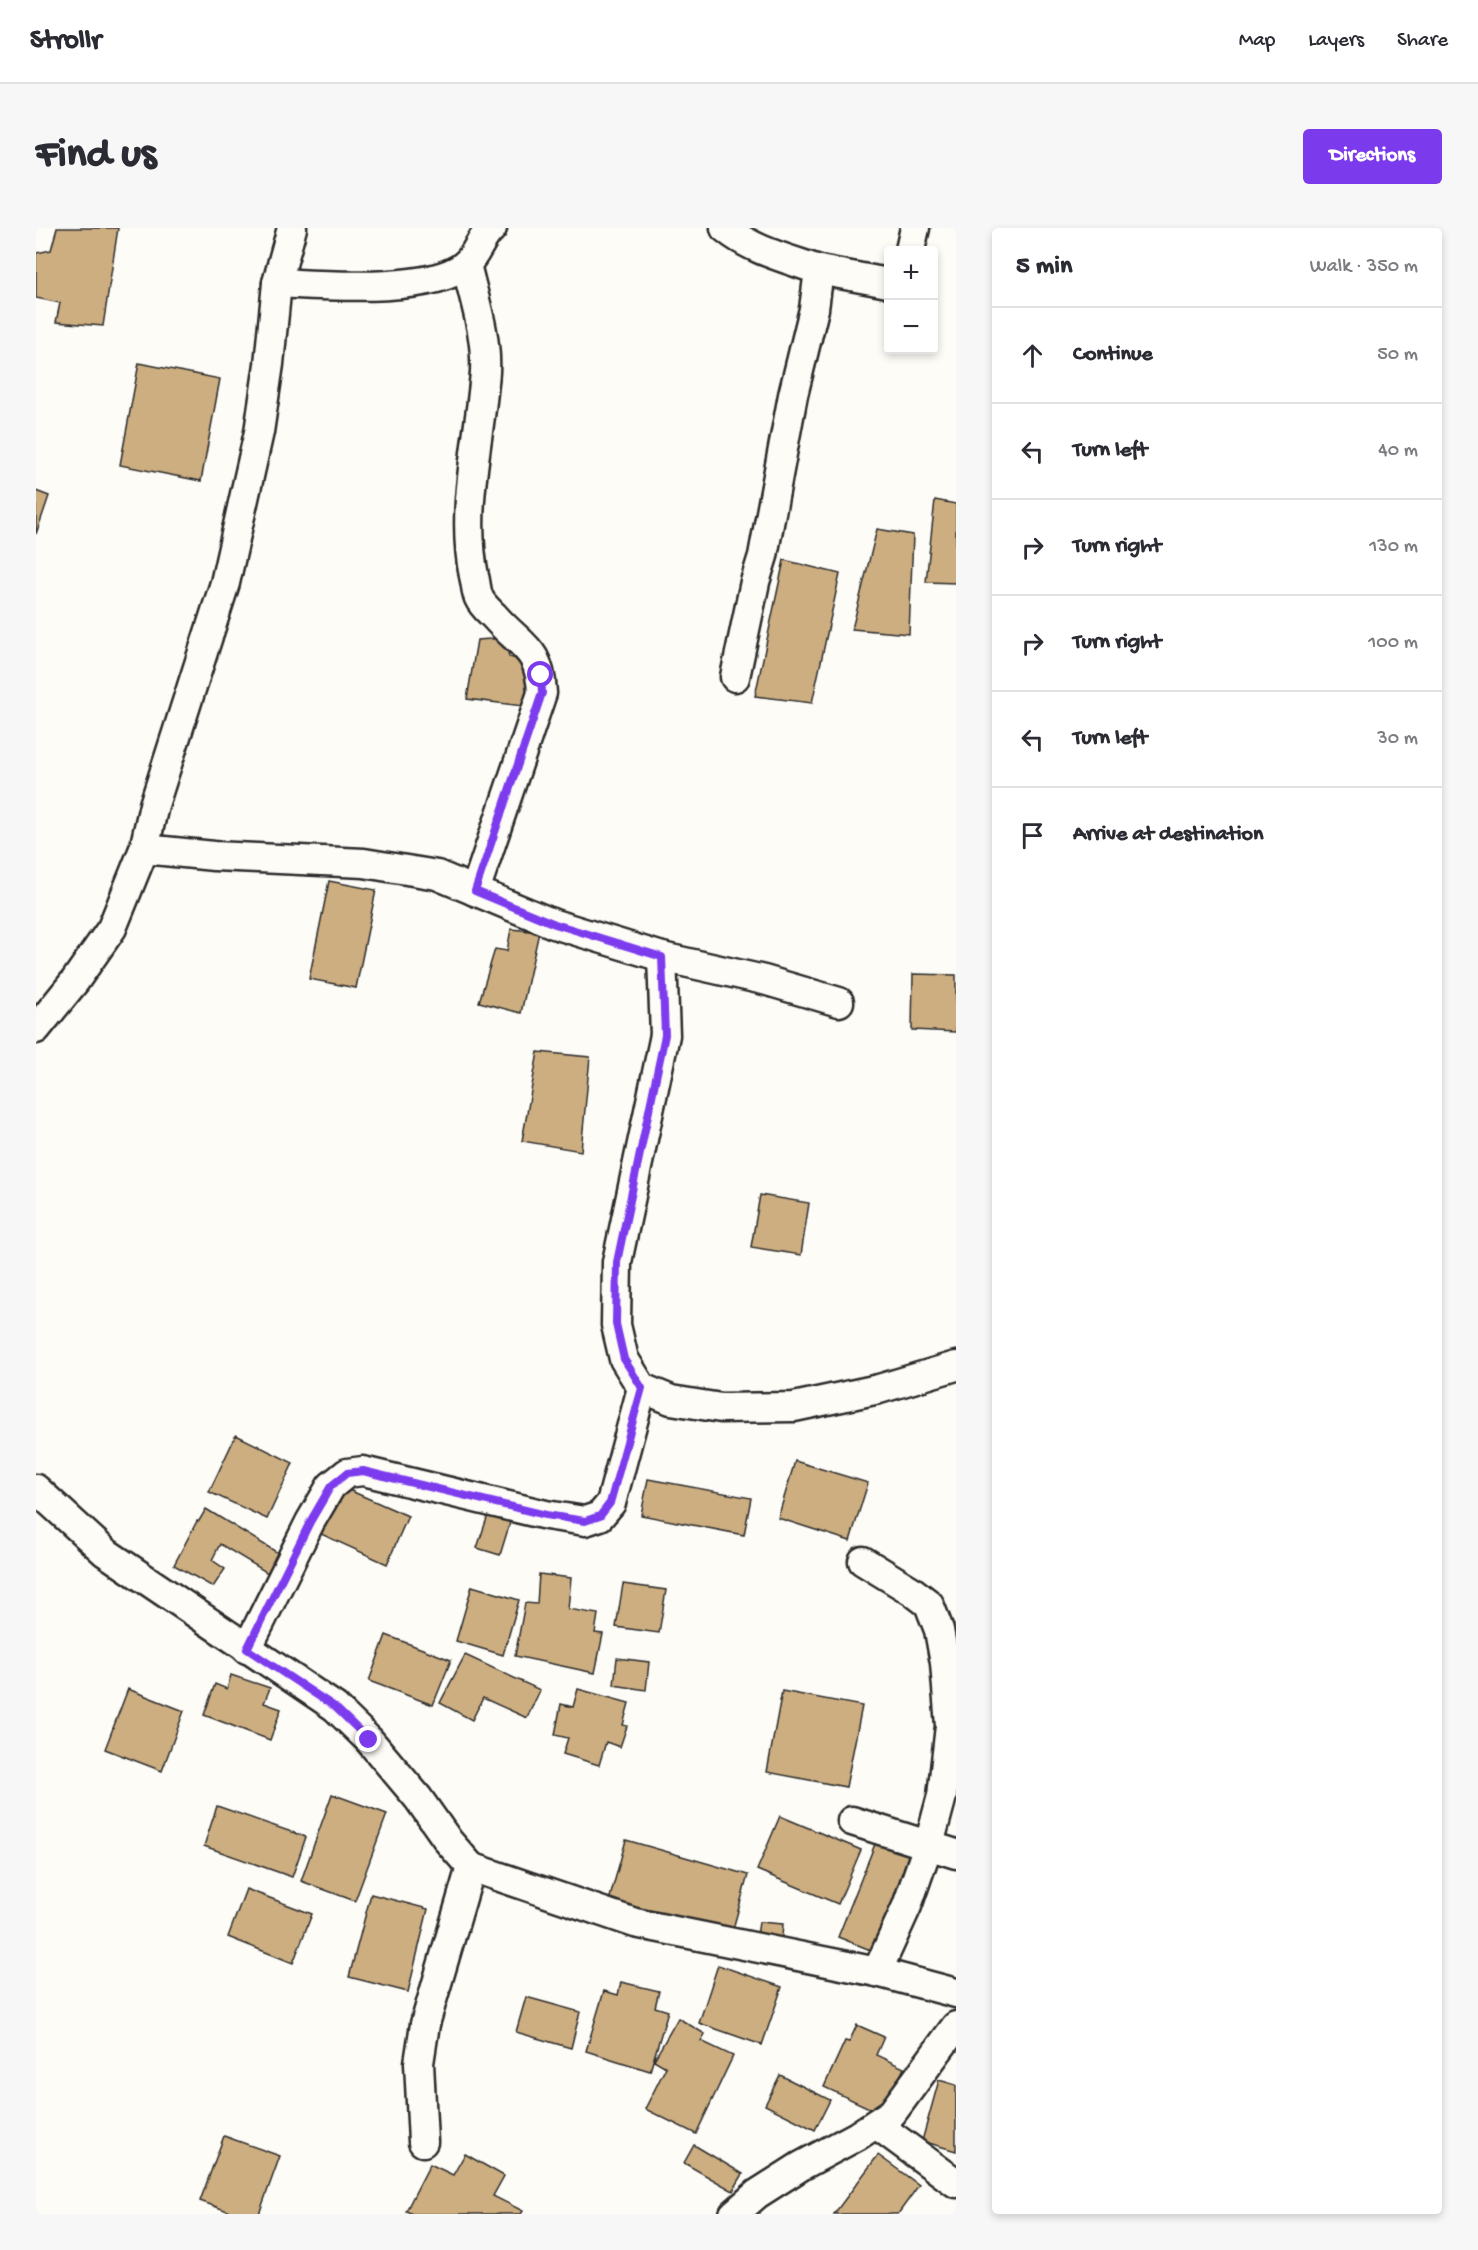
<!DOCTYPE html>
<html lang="en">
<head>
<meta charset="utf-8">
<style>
  :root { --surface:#fff; --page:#f7f7f7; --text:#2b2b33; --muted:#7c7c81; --line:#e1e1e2; --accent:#7c3aed }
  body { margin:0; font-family:"Gochi Hand",sans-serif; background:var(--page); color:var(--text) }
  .controls { position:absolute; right:18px; top:18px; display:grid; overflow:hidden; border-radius:6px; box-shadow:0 3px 9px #0003 }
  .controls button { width:54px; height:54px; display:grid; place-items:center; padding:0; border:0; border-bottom:2px solid var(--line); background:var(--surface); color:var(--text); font:30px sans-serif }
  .stop { position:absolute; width:18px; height:18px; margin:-14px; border:4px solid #7c3aed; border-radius:50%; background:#fff }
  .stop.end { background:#7c3aed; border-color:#fff; box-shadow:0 2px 6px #0008 }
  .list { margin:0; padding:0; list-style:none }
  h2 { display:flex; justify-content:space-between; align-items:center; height:78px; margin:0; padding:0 24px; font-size:26px }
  h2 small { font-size:20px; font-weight:400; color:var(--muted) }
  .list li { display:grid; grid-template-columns:39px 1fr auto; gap:18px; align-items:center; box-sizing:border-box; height:96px; padding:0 24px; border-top:2px solid var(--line) }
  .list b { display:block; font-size:22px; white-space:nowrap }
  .list em { font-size:20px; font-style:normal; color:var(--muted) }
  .icon { flex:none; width:33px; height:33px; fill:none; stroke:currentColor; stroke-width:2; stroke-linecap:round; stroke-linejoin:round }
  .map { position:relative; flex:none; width:920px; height:1986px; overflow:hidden; border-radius:6px }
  header { display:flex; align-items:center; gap:36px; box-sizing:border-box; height:84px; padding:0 30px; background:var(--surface); border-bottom:2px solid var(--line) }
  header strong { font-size:28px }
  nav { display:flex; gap:33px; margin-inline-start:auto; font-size:21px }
  .intro { display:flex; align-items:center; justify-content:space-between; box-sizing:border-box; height:144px; padding:0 36px }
  h1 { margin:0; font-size:42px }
  .button { padding:15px 27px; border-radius:6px; background:var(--accent); color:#fff; font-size:21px; font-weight:700 }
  main { display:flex; gap:36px; padding:0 36px }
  aside { flex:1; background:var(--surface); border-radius:6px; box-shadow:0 3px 9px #0003 }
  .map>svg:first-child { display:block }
  .building { fill:#cdae81; stroke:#2b2b2b; stroke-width:1.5 }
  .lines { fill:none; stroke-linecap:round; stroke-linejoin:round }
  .street-casing { stroke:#2b2b2b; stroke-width:33 }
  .street { stroke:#fdfcf7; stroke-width:28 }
  .route { stroke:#7c3aed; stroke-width:8 }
</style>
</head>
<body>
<header>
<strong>Strollr</strong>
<nav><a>Map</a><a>Layers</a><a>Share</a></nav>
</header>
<div class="intro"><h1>Find us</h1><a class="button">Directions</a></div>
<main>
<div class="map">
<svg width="920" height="1986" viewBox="0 0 920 1986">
  <rect width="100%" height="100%" fill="#fdfcf7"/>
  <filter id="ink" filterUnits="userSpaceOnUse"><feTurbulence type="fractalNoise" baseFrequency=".0167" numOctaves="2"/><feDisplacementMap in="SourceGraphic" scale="12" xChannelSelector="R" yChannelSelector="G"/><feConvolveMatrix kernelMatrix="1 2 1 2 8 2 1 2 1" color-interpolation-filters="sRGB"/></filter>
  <g filter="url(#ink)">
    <g class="building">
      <path d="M21 0H82L67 98 20 94 24 75 0 70V25L15 22Z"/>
      <path d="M103 135 184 151 165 253 84 237Z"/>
      <path d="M0 263 13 268 0 306Z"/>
      <path d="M899 272 920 276V355L890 354Z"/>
      <path d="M841 301 877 307 873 406 816 401Z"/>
      <path d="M748 332 804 346 776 475 719 468Z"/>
      <path d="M469 410 473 429 498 436 495 479 431 471 441 412Z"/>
      <path d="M293 653 340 662 320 760 273 751Z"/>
      <path d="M475 701 503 704 485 785 443 774 459 721 471 723Z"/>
      <path d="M877 746 920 747V804L876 802Z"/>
      <path d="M502 824 554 829 545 923 486 913Z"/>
      <path d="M724 967 773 975 765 1027 715 1019Z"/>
      <path d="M200 1207 257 1235 231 1291 173 1264Z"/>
      <path d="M759 1233 832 1255 814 1313 742 1290Z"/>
      <path d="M612 1251 715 1270 708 1307 605 1287Z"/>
      <path d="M306 1259 372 1288 351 1336 285 1306Z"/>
      <path d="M170 1281 247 1328 235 1347 184 1316 176 1332 189 1341 177 1359 138 1337 161 1293H163Z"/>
      <path d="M454 1281 476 1288 464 1327 441 1320Z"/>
      <path d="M503 1346 535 1350 532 1381 562 1386 559 1405 567 1406 559 1445 479 1428 489 1375 501 1376Z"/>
      <path d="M587 1356 630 1362 623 1405 580 1399Z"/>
      <path d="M436 1358 483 1372 467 1427 420 1413Z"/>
      <path d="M350 1407 415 1432 397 1477 333 1453Z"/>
      <path d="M429 1427 504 1462 491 1490 447 1470 436 1492 404 1475Z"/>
      <path d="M581 1430 613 1434 610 1462 578 1457Z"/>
      <path d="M195 1447 234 1460 228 1475 245 1481 234 1512 168 1487 179 1456 191 1461Z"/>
      <path d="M92 1461 148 1483 126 1543 69 1521Z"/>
      <path d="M542 1461 593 1475 587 1497 591 1498 584 1519 570 1514 563 1537 527 1526 532 1510 519 1507 525 1476 537 1479Z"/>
      <path d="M746 1463 826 1478 810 1559 731 1544Z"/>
      <path d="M296 1566 351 1586 319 1673 265 1653Z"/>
      <path d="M181 1578 270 1609 256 1649 168 1618Z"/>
      <path d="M744 1588 825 1622 802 1676 721 1642Z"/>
      <path d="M841 1611 877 1625 837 1723 802 1709Z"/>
      <path d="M590 1612 712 1647 695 1708 573 1673Z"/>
      <path d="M210 1661 276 1686 257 1735 192 1709Z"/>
      <path d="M335 1666 392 1681 372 1764 313 1749Z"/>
      <path d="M723 1694 747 1696 746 1709 721 1708Z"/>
      <path d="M682 1737 746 1759 726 1817 663 1795Z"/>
      <path d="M585 1754 623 1763 619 1779 632 1783 614 1843 550 1823 568 1763 582 1767Z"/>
      <path d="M490 1769 544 1784 535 1820 480 1804Z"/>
      <path d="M642 1790 669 1806 665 1813 697 1828 660 1906 609 1881 630 1839 618 1832Z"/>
      <path d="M821 1797 848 1809 840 1827 868 1840 846 1886 788 1859 809 1813 813 1814Z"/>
      <path d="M744 1847 794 1872 779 1902 729 1877Z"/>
      <path d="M903 1852 920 1857V1923L886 1913Z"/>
      <path d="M188 1908 244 1928 223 1986H200L164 1973Z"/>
      <path d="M658 1917 707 1946 697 1963 648 1935Z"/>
      <path d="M429 1926 468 1948 457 1968 487 1983 485 1986H376L370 1983 394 1936 417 1947Z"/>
      <path d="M842 1927 883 1957 862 1986H798Z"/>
    </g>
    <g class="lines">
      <g class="street-casing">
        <g id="street">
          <path d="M256 0 241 55 233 136 223 204 189 355 118 577 108 621 178 628 328 635 401 647 518 696 626 729 728 752 803 774"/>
          <path d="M689 0C715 22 752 31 783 42"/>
          <path d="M874 22 879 0"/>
          <path d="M430 36C438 71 451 107 449 144 444 211 424 280 438 348 440 355 440 364 443 370 446 377 453 383 458 388 485 419 504 419 506 465L439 663"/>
          <path d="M241 55C286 57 394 66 429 37 441 27 444 10 456 0"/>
          <path d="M699 449 719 354 727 328 757 167 778 81 783 42 852 55"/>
          <path d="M626 729 629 807 581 1034 580 1097 588 1131 606 1160 635 1172 685 1180 758 1179 843 1161 920 1138"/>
          <path d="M0 801 39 753 76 700 108 621"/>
          <path d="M0 1261 69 1324 299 1479 333 1512 382 1570 413 1614 435 1639 599 1695 841 1744 920 1765"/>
          <path d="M827 1333 876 1363 893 1376 903 1402 909 1435 914 1498 906 1568 895 1609 871 1678 841 1744"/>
          <path d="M211 1421 274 1294 295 1258 311 1245 327 1243 510 1287 549 1293 564 1288 575 1275 606 1160"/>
          <path d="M816 1593 920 1626"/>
          <path d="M840 1896 920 1955"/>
          <path d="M387 1914 383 1835 389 1796 435 1639"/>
          <path d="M698 1986 721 1966 765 1938 821 1908 856 1885 920 1798"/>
        </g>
      </g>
      <use href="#street" class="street"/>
    </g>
  </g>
  <g class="lines" filter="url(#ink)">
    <path class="route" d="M333 1512 299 1479 211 1421 274 1294 295 1258 311 1245 327 1243 510 1287 549 1293 564 1288 574 1275 606 1160 588 1131 580 1096 581 1034 629 807 626 729 519 696 439 663 506 465 505 447"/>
  </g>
</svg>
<div class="controls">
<button>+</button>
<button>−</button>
</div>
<div class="stop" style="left:505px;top:447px"></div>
<div class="stop end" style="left:333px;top:1512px"></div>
</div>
<aside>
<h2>5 min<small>Walk · 350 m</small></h2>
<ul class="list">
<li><svg class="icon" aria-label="ahead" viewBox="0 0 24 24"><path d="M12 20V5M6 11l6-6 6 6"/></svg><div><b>Continue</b></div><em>50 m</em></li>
<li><svg class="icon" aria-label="left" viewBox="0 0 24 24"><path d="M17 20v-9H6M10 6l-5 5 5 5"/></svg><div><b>Turn left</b></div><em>40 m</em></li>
<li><svg class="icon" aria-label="right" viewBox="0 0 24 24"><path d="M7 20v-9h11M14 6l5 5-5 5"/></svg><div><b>Turn right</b></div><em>130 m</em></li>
<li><svg class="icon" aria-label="right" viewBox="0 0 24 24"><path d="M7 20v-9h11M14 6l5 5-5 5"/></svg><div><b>Turn right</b></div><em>100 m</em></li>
<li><svg class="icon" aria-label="left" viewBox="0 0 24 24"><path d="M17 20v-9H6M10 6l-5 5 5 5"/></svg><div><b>Turn left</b></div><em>30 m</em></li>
<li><svg class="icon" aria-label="arrive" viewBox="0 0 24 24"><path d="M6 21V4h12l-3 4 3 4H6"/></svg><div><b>Arrive at destination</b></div></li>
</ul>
</aside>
</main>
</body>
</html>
